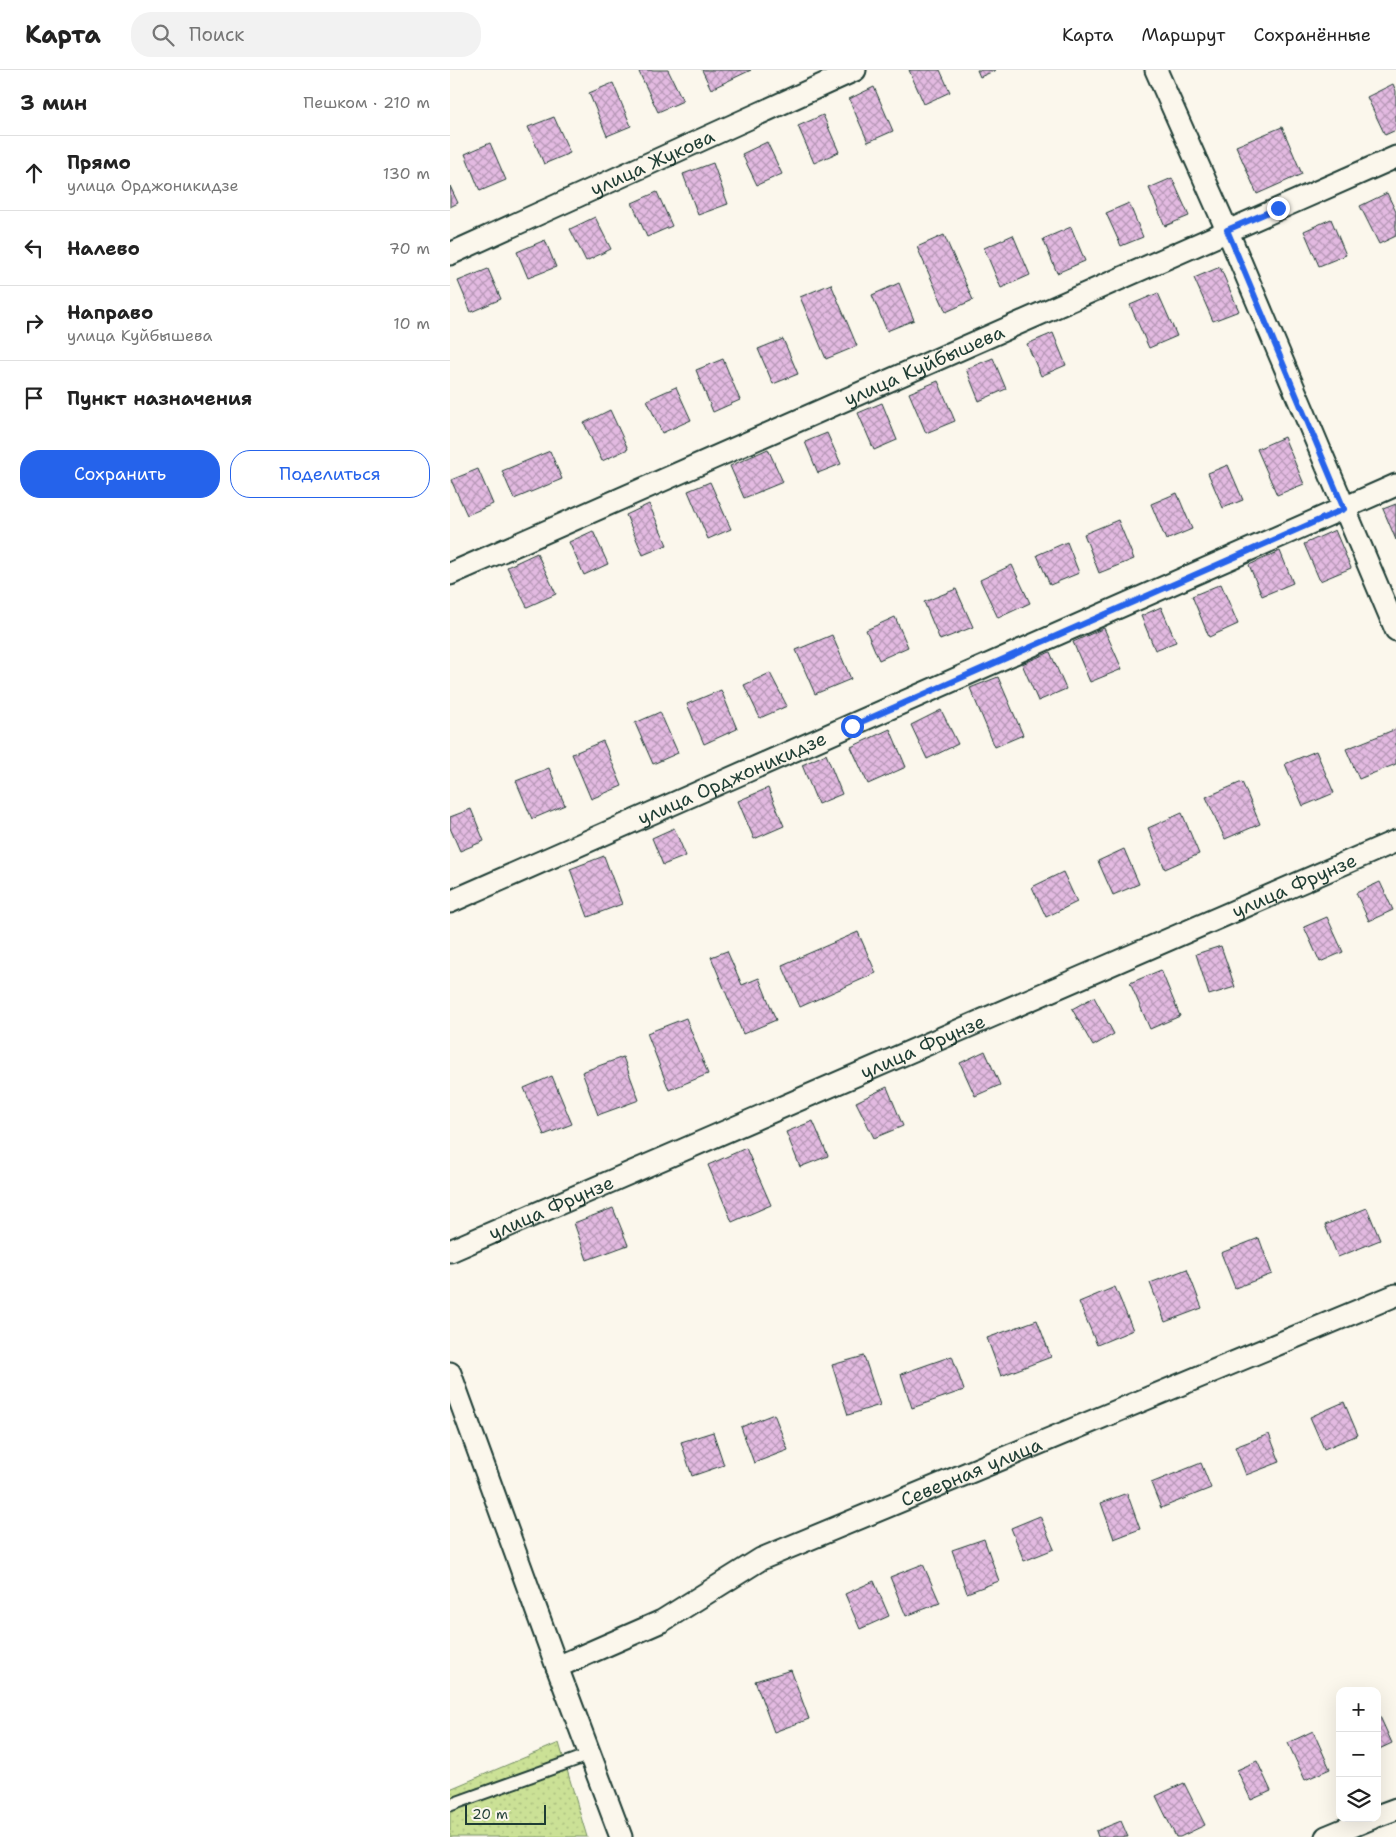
<!DOCTYPE html>
<html lang="ru">
<head>
<meta charset="utf-8">
<style>
  :root { --surface:#fff; --page:#f2f2f2; --text:#222; --muted:#767676; --line:#e0e0e0; --accent:#2563eb }
  body { margin:0; font-family:"Shantell Sans",sans-serif; background:var(--page); color:var(--text) }
  .controls { position:absolute; right:15px; bottom:15px; display:grid; overflow:hidden; border-radius:10px; box-shadow:0 5px 20px #0002 }
  .controls button { width:45px; height:45px; display:grid; place-items:center; padding:0; border:0; border-bottom:1px solid var(--line); background:var(--surface); color:var(--text); font:25px sans-serif }
  .scale { position:absolute; left:15px; bottom:12px; width:81px; box-sizing:border-box; padding-left:5px; border:2px solid #1f3d34; border-top:0; font-size:14px; line-height:18px; white-space:nowrap; color:#1f3d34; -webkit-text-stroke:4px #fbf7ec; paint-order:stroke }
  .stop { position:absolute; width:15px; height:15px; margin:-11px; border:4px solid #2563eb; border-radius:50%; background:#fff }
  .stop.end { background:#2563eb; border-color:#fff; box-shadow:0 1px 5px #0008 }
  .list { margin:0; padding:0; list-style:none }
  h2 { display:flex; justify-content:space-between; align-items:center; height:65px; margin:0; padding:0 20px; font-size:21px }
  h2 small { font-size:16px; font-weight:400; color:var(--muted) }
  .list li { display:grid; grid-template-columns:32px 1fr auto; gap:15px; align-items:center; box-sizing:border-box; height:75px; padding:0 20px; border-top:1px solid var(--line) }
  .list b { display:block; font-size:19px; white-space:nowrap }
  .list p { margin:0; font-size:16px; white-space:nowrap; color:var(--muted) }
  .list em { font-size:16px; font-style:normal; color:var(--muted) }
  .actions { display:flex; gap:10px; padding:15px 20px }
  .actions a { flex:1; padding:11px 0; border:1px solid var(--accent); border-radius:20px; text-align:center; font-size:18px; color:var(--accent) }
  .actions .main { background:var(--accent); color:#fff }
  .icon { flex:none; width:28px; height:28px; fill:none; stroke:currentColor; stroke-width:2; stroke-linecap:round; stroke-linejoin:round }
  .map { position:relative; flex:none; width:946px; height:1767px; overflow:hidden }
  header { display:flex; align-items:center; gap:30px; box-sizing:border-box; height:70px; padding:0 25px; background:var(--surface); border-bottom:1px solid var(--line) }
  header strong { font-size:24px }
  nav { display:flex; gap:28px; margin-inline-start:auto; font-size:18px }
  .search { width:350px; height:45px; background:var(--page); display:flex; align-items:center; gap:12px; box-sizing:border-box; padding:0 18px; border-radius:20px; color:var(--muted); font-size:19px }
  main { display:flex }
  aside { flex:1; background:var(--surface) }
  .map>svg:first-child { display:block }
  .garden { fill:url(#garden-dots); stroke:#758f65 }
  .building { fill:url(#building-cross-hatch); stroke:#1f3d34 }
  .lines { fill:none; stroke-linecap:round; stroke-linejoin:round }
  .service-casing { stroke:#1f3d34; stroke-width:15 }
  .minor-casing { stroke:#1f3d34; stroke-width:25 }
  .service { stroke:#fbf7ec; stroke-width:11 }
  .minor { stroke:#fbf7ec; stroke-width:21 }
  .route { stroke:#2563eb; stroke-width:6 }
  .labels { text-anchor:middle; stroke-width:4.5; stroke-linejoin:round; paint-order:stroke }
  .street-label { font-size:19px; fill:#1f3d34; stroke:#fbf7ec }
</style>
</head>
<body>
<header>
<strong>Карта</strong>
<div class="search"><svg class="icon" aria-label="search" viewBox="0 0 24 24"><circle cx="10" cy="10" r="6"/><path d="M15 15l6 6"/></svg>Поиск</div>
<nav><a>Карта</a><a>Маршрут</a><a>Сохранённые</a></nav>
</header>
<main>
<aside>
<h2>3 мин<small>Пешком · 210 m</small></h2>
<ul class="list">
<li><svg class="icon" aria-label="ahead" viewBox="0 0 24 24"><path d="M12 20V5M6 11l6-6 6 6"/></svg><div><b>Прямо</b><p>улица Орджоникидзе</p></div><em>130 m</em></li>
<li><svg class="icon" aria-label="left" viewBox="0 0 24 24"><path d="M17 20v-9H6M10 6l-5 5 5 5"/></svg><div><b>Налево</b></div><em>70 m</em></li>
<li><svg class="icon" aria-label="right" viewBox="0 0 24 24"><path d="M7 20v-9h11M14 6l5 5-5 5"/></svg><div><b>Направо</b><p>улица Куйбышева</p></div><em>10 m</em></li>
<li><svg class="icon" aria-label="arrive" viewBox="0 0 24 24"><path d="M6 21V4h12l-3 4 3 4H6"/></svg><div><b>Пункт назначения</b></div></li>
</ul>
<div class="actions"><a class="main">Сохранить</a><a>Поделиться</a></div>
</aside>
<div class="map">
<svg width="946" height="1767" viewBox="0 0 946 1767">
  <defs>
    <pattern id="garden-dots" width="8" height="8" patternUnits="userSpaceOnUse" patternTransform="scale(1.25)"><rect width="8" height="8" fill="#cbe196"/><path d="M2 2h.1M6 6h.1" fill="none" stroke="#aec282" stroke-width="1.8" stroke-linecap="round"/></pattern>
    <pattern id="building-cross-hatch" width="8" height="8" patternUnits="userSpaceOnUse" patternTransform="scale(1.25)"><rect width="8" height="8" fill="#e3bae1"/><path d="M0 0l8 8M0 8l8-8" fill="none" stroke="#b798b7"/></pattern>
  </defs>
  <rect width="100%" height="100%" fill="#fbf7ec"/>
  <filter id="ink" filterUnits="userSpaceOnUse"><feTurbulence type="fractalNoise" baseFrequency=".02" numOctaves="2"/><feDisplacementMap in="SourceGraphic" scale="10" xChannelSelector="R" yChannelSelector="G"/><feConvolveMatrix kernelMatrix="1 2 1 2 8 2 1 2 1" color-interpolation-filters="sRGB"/></filter>
  <g filter="url(#ink)">
    <path class="garden" d="M109 1673 137 1767H0V1719Z"/>
    <g class="building">
      <path d="M194 0H218L233 31 208 42 189 2Z"/>
      <path d="M252 0H301L261 19Z"/>
      <path d="M459 0H490L500 22 474 34Z"/>
      <path d="M527 0H546L530 7Z"/>
      <path d="M163 13 181 56 157 66 139 23Z"/>
      <path d="M943 14 946 21V60L935 65 917 27Z"/>
      <path d="M424 17 443 61 418 72 399 29Z"/>
      <path d="M373 45 389 82 364 93 348 56Z"/>
      <path d="M104 47 120 83 94 94 78 57Z"/>
      <path d="M832 57 852 104 807 124 786 76Z"/>
      <path d="M317 72 332 104 307 115 292 84Z"/>
      <path d="M40 73 56 110 30 121 15 84Z"/>
      <path d="M263 93 278 134 248 145 233 104Z"/>
      <path d="M722 108 739 146 715 156 699 118Z"/>
      <path d="M0 116 8 133 0 137Z"/>
      <path d="M207 122 222 156 197 167 182 133Z"/>
      <path d="M937 123 946 142V166L929 174 910 136Z"/>
      <path d="M679 133 693 167 671 176 656 143Z"/>
      <path d="M145 147 161 179 136 191 120 159Z"/>
      <path d="M881 149 896 185 869 196 854 161Z"/>
      <path d="M621 157 635 191 607 203 593 169Z"/>
      <path d="M494 165 523 230 496 242 467 177Z"/>
      <path d="M563 165 580 205 551 218 534 178Z"/>
      <path d="M95 170 106 197 78 208 67 182Z"/>
      <path d="M770 197 789 241 763 251 744 208Z"/>
      <path d="M38 199 51 229 21 242 8 211Z"/>
      <path d="M449 213 464 250 437 261 422 225Z"/>
      <path d="M381 214 407 276 376 289 350 227Z"/>
      <path d="M708 223 727 266 699 278 680 235Z"/>
      <path d="M603 263 616 295 591 306 577 274Z"/>
      <path d="M333 269 348 304 323 314 308 279Z"/>
      <path d="M543 288 556 319 529 331 516 299Z"/>
      <path d="M273 289 290 330 263 342 246 300Z"/>
      <path d="M488 311 505 351 476 363 459 323Z"/>
      <path d="M226 317 241 350 212 363 197 330Z"/>
      <path d="M432 333 447 370 424 380 408 343Z"/>
      <path d="M160 340 178 379 152 391 134 353Z"/>
      <path d="M377 363 391 394 368 403 355 372Z"/>
      <path d="M834 367 854 414 827 425 807 379Z"/>
      <path d="M318 379 333 412 294 428 280 396Z"/>
      <path d="M100 381 112 409 64 429 52 401Z"/>
      <path d="M778 395 793 430 773 438 758 403Z"/>
      <path d="M28 399 43 434 17 445 1 410Z"/>
      <path d="M260 412 281 459 258 469 238 421Z"/>
      <path d="M727 423 742 459 716 470 701 434Z"/>
      <path d="M199 434 217 475 193 485 176 445Z"/>
      <path d="M946 434V470L933 439Z"/>
      <path d="M668 450 684 489 649 503 634 464Z"/>
      <path d="M885 460 901 498 870 511 854 474Z"/>
      <path d="M143 461 158 494 134 505 119 472Z"/>
      <path d="M617 472 629 503 600 515 587 485Z"/>
      <path d="M830 481 843 513 812 526 799 495Z"/>
      <path d="M87 483 106 524 77 537 57 497Z"/>
      <path d="M562 495 580 533 548 548 530 510Z"/>
      <path d="M771 514 788 554 759 567 742 526Z"/>
      <path d="M506 519 523 557 490 570 474 532Z"/>
      <path d="M711 537 726 572 705 580 691 546Z"/>
      <path d="M445 547 458 577 429 590 416 560Z"/>
      <path d="M654 558 672 599 640 612 623 572Z"/>
      <path d="M382 565 401 609 365 624 346 580Z"/>
      <path d="M600 582 616 619 588 631 572 594Z"/>
      <path d="M320 603 337 636 310 648 294 615Z"/>
      <path d="M548 607 573 665 545 677 520 618Z"/>
      <path d="M271 620 287 659 254 674 237 634Z"/>
      <path d="M491 640 508 674 477 689 461 655Z"/>
      <path d="M210 642 228 683 203 694 185 653Z"/>
      <path d="M440 659 456 697 418 714 401 677Z"/>
      <path d="M946 659V694L909 709 896 679Z"/>
      <path d="M153 671 172 716 141 729 122 684Z"/>
      <path d="M866 681 884 723 853 736 835 694Z"/>
      <path d="M376 684 392 724 368 734 352 695Z"/>
      <path d="M99 698 115 735 82 749 66 711Z"/>
      <path d="M792 712 810 754 775 769 756 727Z"/>
      <path d="M318 718 334 756 304 769 288 731Z"/>
      <path d="M21 739 34 771 10 781 0 758V747Z"/>
      <path d="M732 743 749 784 715 799 698 758Z"/>
      <path d="M224 758 236 786 213 795 202 768Z"/>
      <path d="M674 779 689 814 663 825 648 791Z"/>
      <path d="M154 786 172 834 138 847 120 799Z"/>
      <path d="M613 802 627 832 596 847 582 817Z"/>
      <path d="M930 812 943 840 919 851 906 823Z"/>
      <path d="M877 847 893 882 870 892 854 857Z"/>
      <path d="M408 862 426 903 350 937 332 895Z"/>
      <path d="M771 876 785 917 759 925 746 884Z"/>
      <path d="M277 881 292 915 309 908 326 950 293 964 261 887Z"/>
      <path d="M711 900 730 946 700 959 680 913Z"/>
      <path d="M644 927 664 964 643 976 622 939Z"/>
      <path d="M236 948 258 1004 219 1020 197 963Z"/>
      <path d="M535 981 550 1015 525 1026 510 993Z"/>
      <path d="M173 987 189 1030 148 1045 132 1002Z"/>
      <path d="M102 1006 122 1054 94 1065 74 1018Z"/>
      <path d="M437 1017 453 1056 424 1068 406 1032Z"/>
      <path d="M363 1051 378 1086 350 1097 336 1062Z"/>
      <path d="M296 1078 321 1135 282 1152 258 1095Z"/>
      <path d="M163 1138 178 1175 137 1190 124 1153Z"/>
      <path d="M917 1138 930 1170 888 1187 875 1155Z"/>
      <path d="M809 1168 822 1204 785 1218 771 1183Z"/>
      <path d="M737 1199 752 1238 715 1252 700 1213Z"/>
      <path d="M665 1217 683 1260 647 1275 629 1232Z"/>
      <path d="M587 1250 601 1287 551 1306 537 1268Z"/>
      <path d="M414 1286 430 1335 398 1345 382 1295Z"/>
      <path d="M502 1286 514 1320 462 1338 451 1304Z"/>
      <path d="M894 1332 908 1365 874 1379 860 1347Z"/>
      <path d="M324 1344 338 1380 304 1393 291 1357Z"/>
      <path d="M263 1362 274 1395 242 1406 231 1372Z"/>
      <path d="M819 1364 830 1392 796 1405 785 1377Z"/>
      <path d="M751 1393 761 1418 711 1438 701 1413Z"/>
      <path d="M677 1423 690 1459 664 1469 651 1433Z"/>
      <path d="M590 1446 604 1479 574 1491 561 1458Z"/>
      <path d="M534 1469 549 1511 517 1523 502 1480Z"/>
      <path d="M473 1494 490 1533 456 1546 440 1507Z"/>
      <path d="M424 1511 439 1546 410 1559 395 1524Z"/>
      <path d="M341 1600 359 1649 324 1662 305 1611Z"/>
      <path d="M927 1640 942 1673 927 1680Z"/>
      <path d="M863 1661 880 1699 855 1710 838 1673Z"/>
      <path d="M807 1691 821 1721 801 1730 787 1700Z"/>
      <path d="M734 1713 755 1755 730 1767H726L706 1726Z"/>
      <path d="M671 1751 678 1767H648L646 1761Z"/>
    </g>
    <g class="lines">
      <g class="service-casing">
        <path id="service" d="M0 1735 139 1685"/>
      </g>
      <g class="minor-casing">
        <g id="minor">
          <path d="M706 0 777 160 946 560"/>
          <path id="s1" d="M0 184 405 0"/>
          <path id="s2" d="M0 504 946 87"/>
          <path id="s3" d="M0 832 946 415"/>
          <path id="s4" d="M0 1181 946 771"/>
          <path d="M0 1303 107 1597 171 1767"/>
          <path id="s5" d="M107 1597 212 1551 311 1489 946 1225"/>
          <path d="M927 1746 946 1739"/>
          <path d="M876 1767 922 1748"/>
        </g>
      </g>
      <use href="#service" class="service"/>
      <use href="#minor" class="minor"/>
    </g>
  </g>
  <g class="lines" filter="url(#ink)">
    <path class="route" d="M402 656 894 439 777 160 828 138"/>
  </g>
  <g class="labels">
    <g class="street-label">
      <text dy="7" stroke="none"><textPath href="#s1" startOffset="222">улица Жукова</textPath></text>
      <text dy="7" stroke="none"><textPath href="#s2" startOffset="518">улица Куйбышева</textPath></text>
      <text dy="7" stroke="none"><textPath href="#s3" startOffset="308">улица Орджоникидзе</textPath></text>
      <text dy="7" stroke="none"><textPath href="#s4" startOffset="920">улица Фрунзе</textPath></text>
      <text dy="7" stroke="none"><textPath href="#s4" startOffset="515">улица Фрунзе</textPath></text>
      <text dy="7" stroke="none"><textPath href="#s4" startOffset="110">улица Фрунзе</textPath></text>
      <text dy="7" stroke="none"><textPath href="#s5" startOffset="459">Северная улица</textPath></text>
    </g>
  </g>
</svg>
<div class="controls">
<button>+</button>
<button>−</button>
<button><svg class="icon" aria-label="layers" viewBox="0 0 24 24"><path d="M12 4l9 5-9 5-9-5zM3 14l9 5 9-5"/></svg></button>
</div>
<div class="scale">20 m</div>
<div class="stop" style="left:402px;top:656px"></div>
<div class="stop end" style="left:828px;top:138px"></div>
</div>
</main>
</body>
</html>
